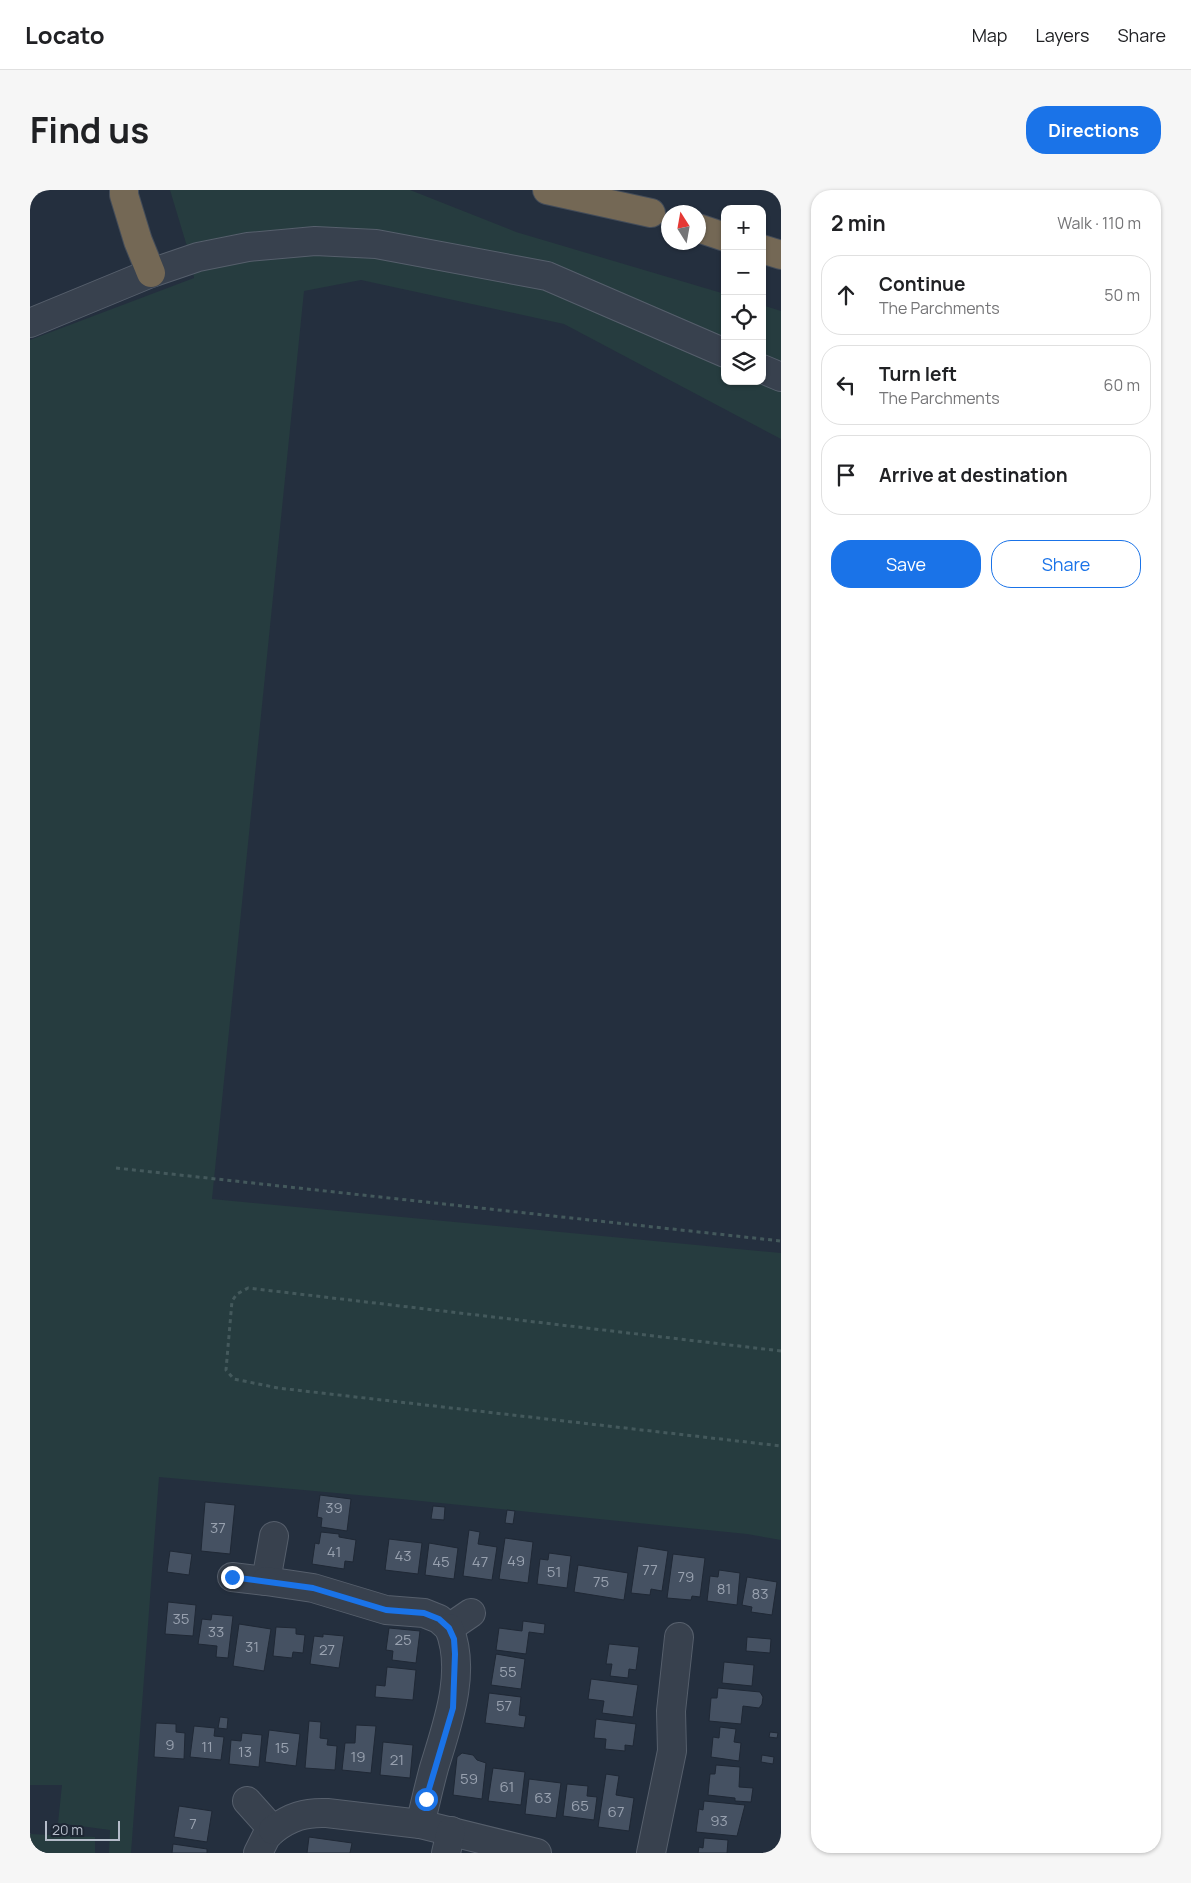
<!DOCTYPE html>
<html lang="en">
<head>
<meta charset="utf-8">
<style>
  :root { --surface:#fff; --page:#f6f6f6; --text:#202124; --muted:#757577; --line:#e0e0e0; --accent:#1a73e8 }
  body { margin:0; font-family:Manrope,sans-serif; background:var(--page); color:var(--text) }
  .controls { position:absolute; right:15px; top:15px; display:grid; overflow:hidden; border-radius:10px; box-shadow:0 1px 4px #0004 }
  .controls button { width:45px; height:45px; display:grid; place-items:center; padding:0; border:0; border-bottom:1px solid var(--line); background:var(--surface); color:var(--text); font:25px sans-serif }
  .compass { position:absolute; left:631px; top:15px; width:45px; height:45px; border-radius:50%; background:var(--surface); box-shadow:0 1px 4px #0004; rotate:349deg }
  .scale { position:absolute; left:15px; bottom:12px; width:75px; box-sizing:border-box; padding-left:5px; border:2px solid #b4bcc9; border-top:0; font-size:14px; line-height:18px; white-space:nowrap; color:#b4bcc9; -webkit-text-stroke:4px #1d2633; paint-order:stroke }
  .stop { position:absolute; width:15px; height:15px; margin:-11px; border:4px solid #1a73e8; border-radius:50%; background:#fff }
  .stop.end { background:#1a73e8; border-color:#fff; box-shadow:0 1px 5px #0008 }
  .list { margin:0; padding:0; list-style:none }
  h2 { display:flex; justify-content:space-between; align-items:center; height:65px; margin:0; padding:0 20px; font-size:21px }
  h2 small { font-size:16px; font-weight:400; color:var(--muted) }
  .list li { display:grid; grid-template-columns:32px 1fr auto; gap:15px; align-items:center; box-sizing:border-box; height:80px; margin:0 10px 10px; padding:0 10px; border:1px solid var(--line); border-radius:20px }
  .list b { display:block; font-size:19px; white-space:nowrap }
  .list p { margin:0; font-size:16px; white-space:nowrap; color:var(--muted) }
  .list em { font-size:16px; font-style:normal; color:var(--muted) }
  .actions { display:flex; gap:10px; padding:15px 20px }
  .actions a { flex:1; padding:11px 0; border:1px solid var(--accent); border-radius:20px; text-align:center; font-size:18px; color:var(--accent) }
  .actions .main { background:var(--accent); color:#fff }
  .icon { flex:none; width:28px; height:28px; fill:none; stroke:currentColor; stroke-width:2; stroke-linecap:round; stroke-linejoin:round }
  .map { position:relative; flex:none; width:751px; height:1663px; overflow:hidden; border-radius:20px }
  header { display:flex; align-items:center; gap:30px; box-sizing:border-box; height:70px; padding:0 25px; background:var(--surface); border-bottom:1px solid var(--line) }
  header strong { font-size:24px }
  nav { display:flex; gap:28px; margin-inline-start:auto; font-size:18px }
  .intro { display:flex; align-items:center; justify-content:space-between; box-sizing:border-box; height:120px; padding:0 30px }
  h1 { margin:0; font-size:35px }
  .button { padding:12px 22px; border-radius:20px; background:var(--accent); color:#fff; font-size:18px; font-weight:700 }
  main { display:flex; gap:30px; padding:0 30px }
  aside { flex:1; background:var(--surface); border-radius:20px; box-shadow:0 1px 4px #0004 }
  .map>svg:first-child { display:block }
  .green { fill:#263c3f }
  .building { fill:#455162; stroke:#1f2835 }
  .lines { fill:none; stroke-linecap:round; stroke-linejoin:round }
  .minor-casing { stroke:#565f6c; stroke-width:30 }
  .highway-casing { stroke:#434c59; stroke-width:30 }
  .path { stroke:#44595c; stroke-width:3; stroke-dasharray:4 4; stroke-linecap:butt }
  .minor { stroke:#38414e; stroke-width:28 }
  .highway { stroke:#746855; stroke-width:28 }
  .route { stroke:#1a73e8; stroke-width:6 }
  .labels { text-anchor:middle; stroke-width:5; stroke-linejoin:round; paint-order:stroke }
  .number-label { font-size:15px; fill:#98a1af }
</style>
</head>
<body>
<header>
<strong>Locato</strong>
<nav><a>Map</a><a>Layers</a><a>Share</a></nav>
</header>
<div class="intro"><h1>Find us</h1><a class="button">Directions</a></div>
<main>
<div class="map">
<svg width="751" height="1663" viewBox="0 0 751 1663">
  <rect width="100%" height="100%" fill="#242f3e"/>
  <g class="green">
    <path d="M140 0H380L486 42 695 104V191H732V115L751 121V249L534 134 331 90 274 101 182 1009 751 1063V1350L717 1344 361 1308 129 1287 101 1663H79L80 1640 28 1633 32 1595H0V150L164 88 162 73Z"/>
    <path d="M0 1644 65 1647V1663H0Z"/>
  </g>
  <g class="building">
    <path d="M290 1305 321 1309 317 1341 291 1337 292 1328 287 1327Z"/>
    <path d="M175 1312 205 1315 200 1364 171 1361Z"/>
    <path d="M403 1316 415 1317 414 1330 401 1329Z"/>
    <path d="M477 1320 485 1321 483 1334 475 1333Z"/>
    <path d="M439 1340 450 1342 448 1354 467 1357 462 1390 433 1386Z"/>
    <path d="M291 1342 309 1344V1347L326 1350 323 1372 315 1371 314 1379 282 1374 285 1353 289 1354Z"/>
    <path d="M475 1348 503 1352 498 1393 469 1389Z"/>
    <path d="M359 1349 392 1353 388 1384 355 1380Z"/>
    <path d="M399 1353 428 1358 424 1389 395 1385Z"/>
    <path d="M608 1356 638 1361 632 1401 621 1399 620 1405 601 1403Z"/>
    <path d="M140 1361 162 1364 159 1385 137 1382Z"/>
    <path d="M519 1363 541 1366 537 1398 507 1394 510 1369 518 1370Z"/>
    <path d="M643 1364 675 1368 670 1407 662 1406 661 1410 637 1408Z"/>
    <path d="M548 1375 598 1383 594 1410 544 1402Z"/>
    <path d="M689 1380 710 1383 707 1415 677 1411 680 1386 688 1387Z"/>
    <path d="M717 1387 747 1392 742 1425 721 1422 722 1417 712 1415Z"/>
    <path d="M138 1412 166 1415 163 1446 135 1444Z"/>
    <path d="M182 1424 203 1426 198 1468 186 1467 187 1456 168 1454 172 1429 181 1430Z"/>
    <path d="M493 1431 515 1434 514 1444 499 1442 496 1464 466 1460 469 1438 492 1441Z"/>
    <path d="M209 1434 241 1439 234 1481 203 1476Z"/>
    <path d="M246 1437 266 1438V1444L275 1445 273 1463 263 1462 262 1468 243 1466Z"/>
    <path d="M359 1438 390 1441 386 1473 362 1470 363 1461 356 1460Z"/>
    <path d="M293 1444 314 1446 309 1478 280 1474 284 1446 293 1447Z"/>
    <path d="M717 1447 741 1449 740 1463 716 1461Z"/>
    <path d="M579 1454 609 1457 606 1480 599 1479 598 1488 580 1486 582 1474H576Z"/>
    <path d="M466 1464 495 1469 491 1499 461 1495Z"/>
    <path d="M694 1472 724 1475 722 1496 692 1493Z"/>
    <path d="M357 1477 386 1480 383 1510 345 1507 346 1495 355 1496Z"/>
    <path d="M561 1489 608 1495 603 1527 572 1523 574 1511 558 1509Z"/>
    <path d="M688 1498 730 1502 733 1507 732 1514 729 1518 713 1516 711 1534 679 1531 681 1508H687Z"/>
    <path d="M459 1503 491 1507 489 1525 496 1526 494 1538 455 1533Z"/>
    <path d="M190 1527 198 1528 197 1539 188 1538Z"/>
    <path d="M566 1529 606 1534 603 1556 595 1555V1561L575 1559 576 1549 564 1548Z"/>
    <path d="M279 1531 291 1532 290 1548 298 1549 297 1555 307 1556 305 1580 275 1578Z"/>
    <path d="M126 1533 146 1534V1542L155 1543 154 1569 124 1567Z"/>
    <path d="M326 1535 346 1536 341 1583 312 1580 315 1553H325Z"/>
    <path d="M164 1536 185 1538 184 1546 194 1547 191 1570 160 1567Z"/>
    <path d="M690 1537 706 1539 704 1552 711 1553 709 1571 681 1567 683 1547 689 1548Z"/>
    <path d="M239 1540 270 1544 266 1576 235 1572Z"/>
    <path d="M740 1542 748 1543 747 1548 739 1547Z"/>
    <path d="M212 1543 232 1545 229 1577 199 1574 201 1550 211 1551Z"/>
    <path d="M353 1552 383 1555 380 1588 350 1585Z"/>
    <path d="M432 1563 443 1565 447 1570 456 1573 452 1609 423 1605 427 1567Z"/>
    <path d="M732 1565 744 1567 743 1574 731 1572Z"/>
    <path d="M686 1575 710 1577 709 1597 723 1598 721 1612 705 1611V1608L678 1605 680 1584H685Z"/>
    <path d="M463 1578 495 1582 491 1615 458 1611Z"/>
    <path d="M576 1584 589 1586 586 1605 604 1608 599 1641 568 1637Z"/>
    <path d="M499 1589 531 1593 526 1628 495 1624Z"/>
    <path d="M537 1594 558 1596 557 1606 567 1607 564 1630 533 1626Z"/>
    <path d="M674 1611 715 1615 707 1646 666 1642 669 1619 673 1620Z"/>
    <path d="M149 1616 182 1621 177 1652 144 1647Z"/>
    <path d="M279 1647 322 1653 320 1663H277Z"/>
    <path d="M674 1648 698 1650 697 1663H668L669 1657 673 1658Z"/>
    <path d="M143 1654 177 1659V1663H142Z"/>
  </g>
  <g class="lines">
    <g class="minor-casing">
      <g id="minor">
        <path d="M0 133 121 83 168 67 218 57 285 51 346 54 517 86 695 163"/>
        <path d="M732 179 751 187"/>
        <path d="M202 1387 236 1391 244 1346"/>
        <path d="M236 1391 283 1398 356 1420 394 1423 409 1429 419 1438 441 1423"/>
        <path d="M217 1611 243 1640 236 1647 228 1663"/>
        <path d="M390 1634C395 1615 399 1596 404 1578 417 1535 437 1482 419 1438"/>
        <path d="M243 1640C260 1627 275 1622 297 1623L390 1634 507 1663"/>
        <path d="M416 1663 421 1641"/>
        <path d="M621 1663 642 1561 641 1521 649 1447"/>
      </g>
    </g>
    <g class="highway-casing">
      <g id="highway">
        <path d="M94 0V5L108 51 121 83"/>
        <path d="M517 0 621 23"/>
        <path d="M668 38 695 47"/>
        <path d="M732 59 751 65"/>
      </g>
    </g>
    <g class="path">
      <path d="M86 978 751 1051"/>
      <path d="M751 1161 218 1098 207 1104 202 1111 196 1180 204 1189 248 1198 751 1256"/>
    </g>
    <use href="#minor" class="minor"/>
    <use href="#highway" class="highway"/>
  </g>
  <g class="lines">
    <path class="route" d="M202 1387 283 1398 356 1420 394 1423 409 1429 419 1438 424 1449 425 1464 423 1518 396 1609"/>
  </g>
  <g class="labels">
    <g class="number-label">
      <text x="304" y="1323">39</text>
      <text x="188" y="1343">37</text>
      <text x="304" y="1367">41</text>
      <text x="373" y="1371">43</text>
      <text x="486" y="1376">49</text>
      <text x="411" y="1377">45</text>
      <text x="450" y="1377">47</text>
      <text x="620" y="1385">77</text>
      <text x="524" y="1387">51</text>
      <text x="656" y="1392">79</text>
      <text x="571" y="1397">75</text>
      <text x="694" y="1404">81</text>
      <text x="730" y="1409">83</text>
      <text x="151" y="1434">35</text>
      <text x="186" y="1447">33</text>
      <text x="373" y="1455">25</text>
      <text x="222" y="1462">31</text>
      <text x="297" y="1465">27</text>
      <text x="478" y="1487">55</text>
      <text x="474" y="1521">57</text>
      <text x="140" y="1560">9</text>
      <text x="177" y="1562">11</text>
      <text x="252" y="1563">15</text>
      <text x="215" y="1567">13</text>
      <text x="328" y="1572">19</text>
      <text x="367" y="1575">21</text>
      <text x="439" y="1594">59</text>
      <text x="477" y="1602">61</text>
      <text x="513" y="1613">63</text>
      <text x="550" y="1621">65</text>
      <text x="586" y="1627">67</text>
      <text x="689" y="1636">93</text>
      <text x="163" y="1639">7</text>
    </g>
  </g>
</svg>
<div class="controls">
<button>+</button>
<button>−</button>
<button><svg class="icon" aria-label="locate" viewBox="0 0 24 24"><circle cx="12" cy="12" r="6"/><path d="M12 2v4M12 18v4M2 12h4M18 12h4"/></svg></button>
<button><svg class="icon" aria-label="layers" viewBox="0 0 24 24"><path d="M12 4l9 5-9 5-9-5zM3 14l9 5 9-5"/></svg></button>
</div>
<svg class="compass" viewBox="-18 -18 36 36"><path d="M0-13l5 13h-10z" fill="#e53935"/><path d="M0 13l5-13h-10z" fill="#757577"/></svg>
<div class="scale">20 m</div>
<div class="stop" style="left:396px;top:1609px"></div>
<div class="stop end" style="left:202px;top:1387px"></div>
</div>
<aside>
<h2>2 min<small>Walk · 110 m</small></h2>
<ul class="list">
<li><svg class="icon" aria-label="ahead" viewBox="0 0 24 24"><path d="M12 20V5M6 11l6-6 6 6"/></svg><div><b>Continue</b><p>The Parchments</p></div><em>50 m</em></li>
<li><svg class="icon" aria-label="left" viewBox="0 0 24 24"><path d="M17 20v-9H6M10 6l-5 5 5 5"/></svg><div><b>Turn left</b><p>The Parchments</p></div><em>60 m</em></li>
<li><svg class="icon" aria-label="arrive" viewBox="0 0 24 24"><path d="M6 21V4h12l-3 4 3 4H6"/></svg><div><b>Arrive at destination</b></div></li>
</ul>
<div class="actions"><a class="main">Save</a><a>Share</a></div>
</aside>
</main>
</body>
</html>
